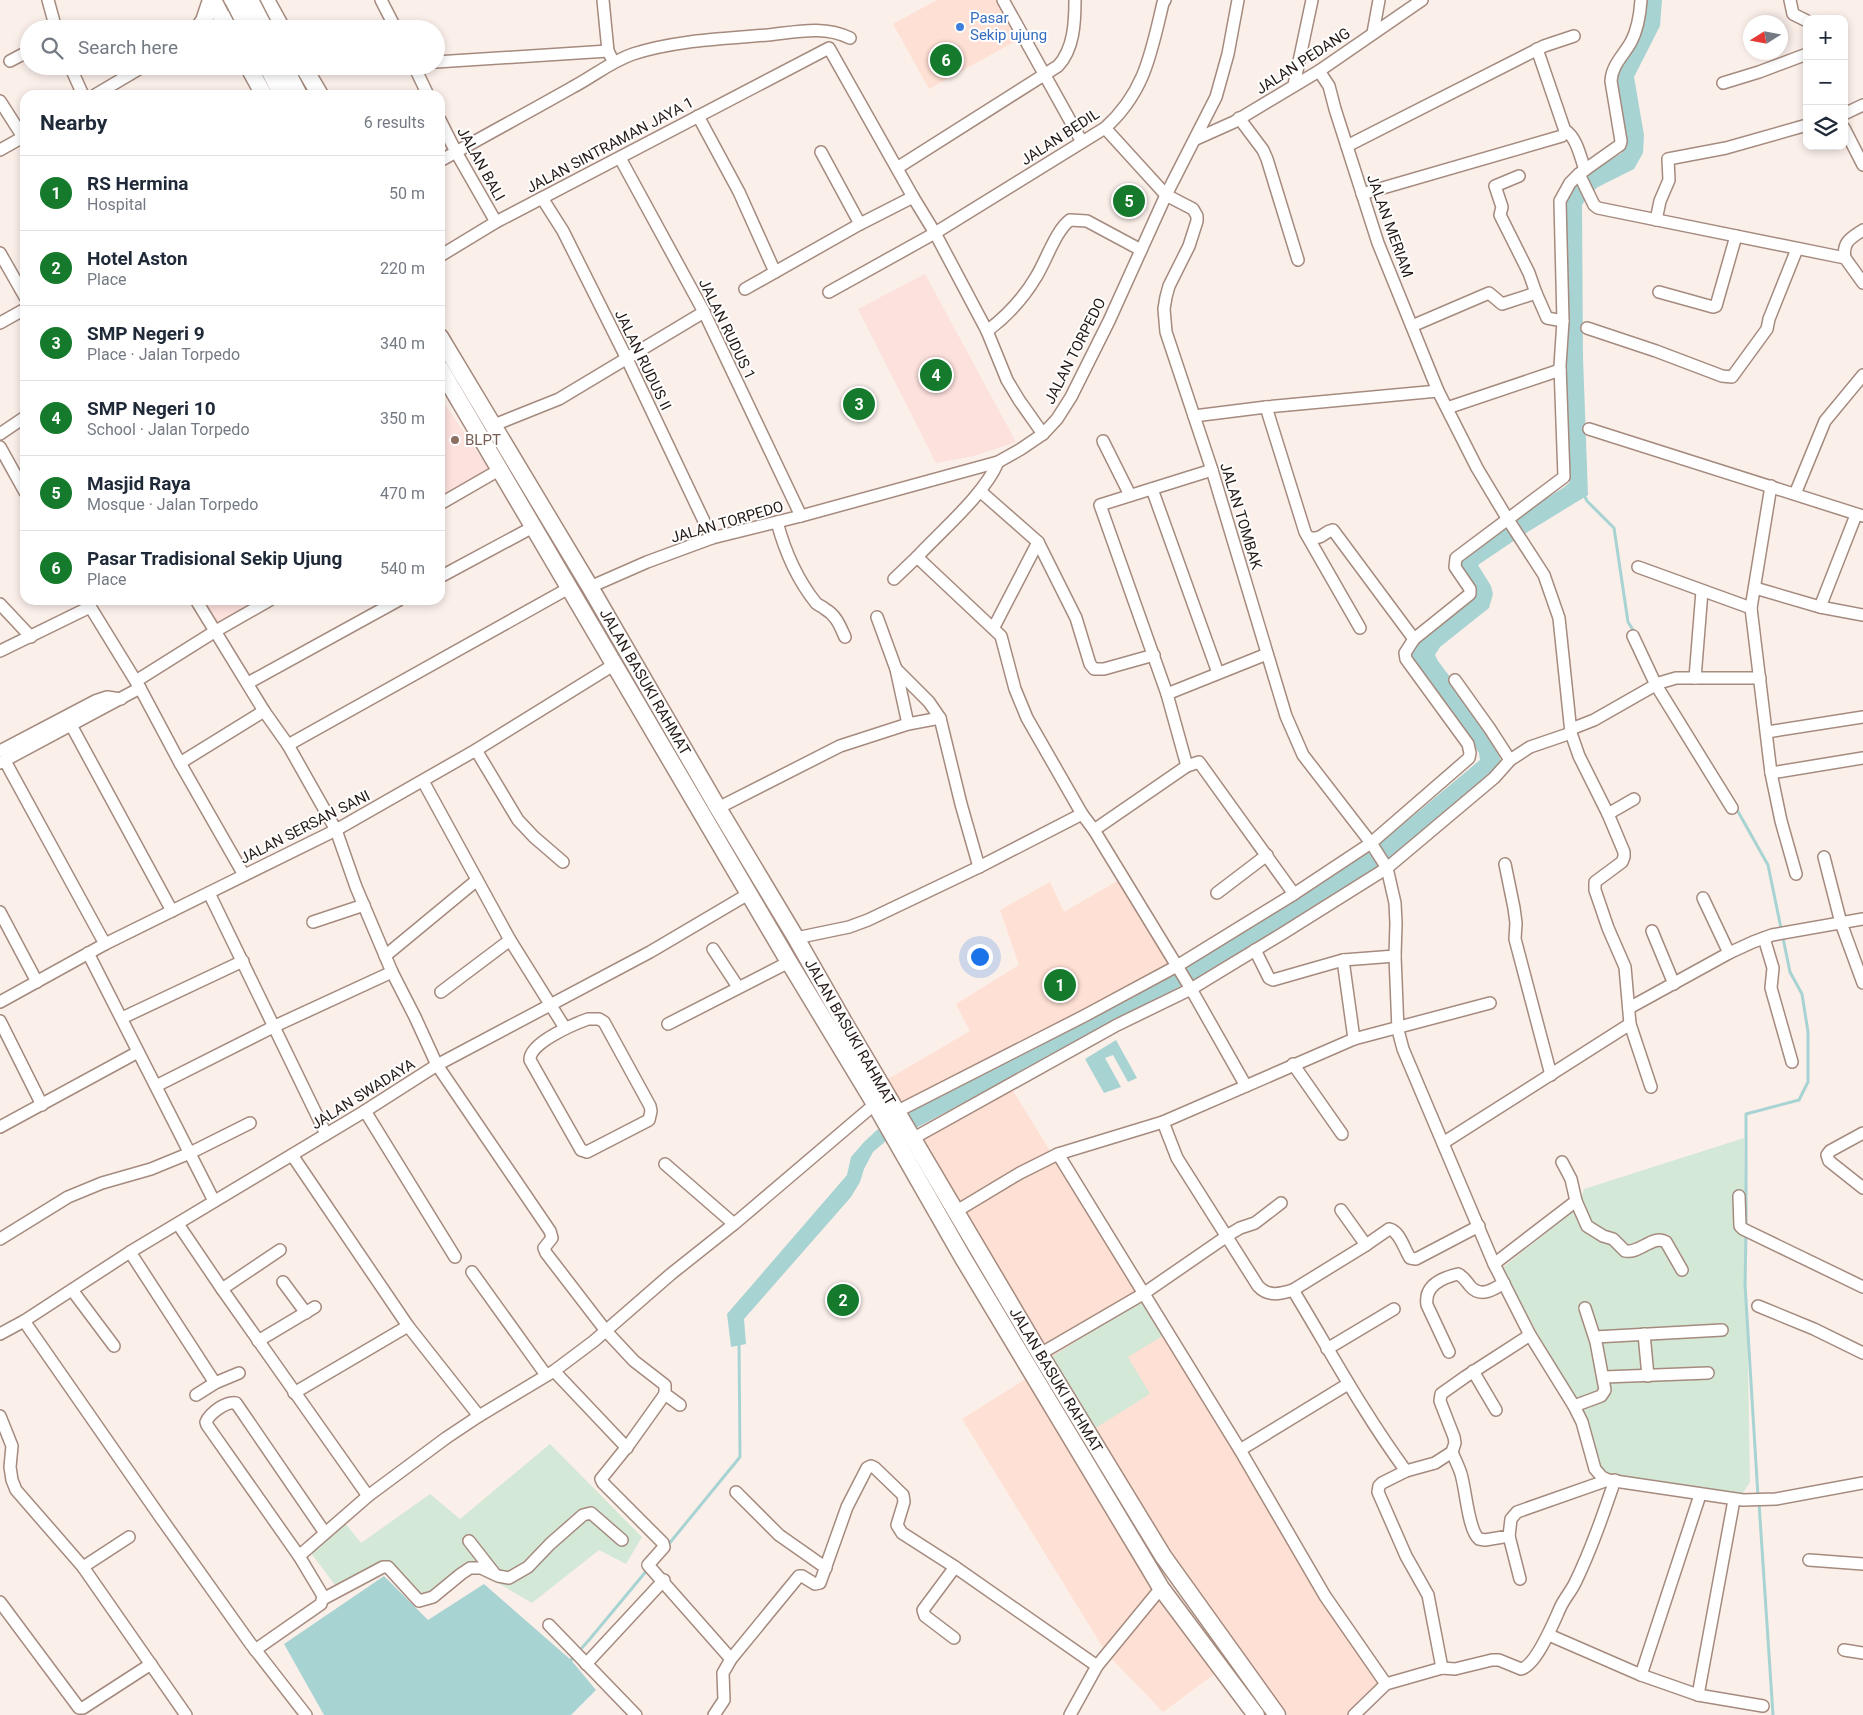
<!DOCTYPE html>
<html lang="en">
<head>
<meta charset="utf-8">
<style>
  :root { --surface:#fff; --page:#f2f2f3; --text:#1f2937; --muted:#747a83; --line:#e0e1e3; --accent:#157a2c }
  body { margin:0; font-family:Roboto,sans-serif; background:var(--page); color:var(--text) }
  .controls { position:absolute; right:15px; top:15px; display:grid; overflow:hidden; border-radius:10px; box-shadow:0 2px 8px #0003 }
  .controls button { width:45px; height:45px; display:grid; place-items:center; padding:0; border:0; border-bottom:1px solid var(--line); background:var(--surface); color:var(--text); font:25px sans-serif }
  .compass { position:absolute; left:1743px; top:15px; width:45px; height:45px; border-radius:50%; background:var(--surface); box-shadow:0 2px 8px #0003; rotate:259deg }
  .you { position:absolute; left:979px; top:956px; width:18px; height:18px; margin:-12px; border:4px solid #fff; border-radius:50%; background:#1a73e8; box-shadow:0 0 0 8px #1a73e833 }
  .badge { display:grid; place-items:center; width:32px; height:32px; border-radius:50%; background:var(--accent); color:#fff; font-size:16px; font-weight:700 }
  .pin { position:absolute; translate:-50% -50%; border:2px solid #fff; box-shadow:0 1px 5px #0006 }
  .list { margin:0; padding:0; list-style:none }
  h2 { display:flex; justify-content:space-between; align-items:center; height:65px; margin:0; padding:0 20px; font-size:21px }
  h2 small { font-size:16px; font-weight:400; color:var(--muted) }
  .list li { display:grid; grid-template-columns:32px 1fr auto; gap:15px; align-items:center; box-sizing:border-box; height:75px; padding:0 20px; border-top:1px solid var(--line) }
  .list b { display:block; font-size:19px; white-space:nowrap }
  .list p { margin:0; font-size:16px; white-space:nowrap; color:var(--muted) }
  .list em { font-size:16px; font-style:normal; color:var(--muted) }
  .icon { flex:none; width:28px; height:28px; fill:none; stroke:currentColor; stroke-width:2; stroke-linecap:round; stroke-linejoin:round }
  .map { position:relative; flex:none; width:1863px; height:1715px; overflow:hidden }
  .search { position:absolute; background:var(--surface); box-shadow:0 2px 8px #0003; left:20px; top:20px; width:425px; height:55px; display:flex; align-items:center; gap:12px; box-sizing:border-box; padding:0 18px; border-radius:28px; color:var(--muted); font-size:19px }
  .panel { position:absolute; background:var(--surface); box-shadow:0 2px 8px #0003; left:20px; top:90px; width:425px; height:515px; border-radius:15px }
  .map>svg:first-child { display:block }
  .built { fill:#ffe0d4 }
  .education { fill:#fce1dd }
  .green { fill:#d3e8d6 }
  .water { fill:#a8d3d3 }
  .lines { fill:none; stroke-linecap:round; stroke-linejoin:round }
  .stream { stroke:#a8d3d3; stroke-width:3 }
  .minor-casing { stroke:#a58a7e; stroke-width:14 }
  .highway-casing { stroke:#a58a7e; stroke-width:19 }
  .minor { stroke:#fff; stroke-width:11 }
  .highway { stroke:#fff; stroke-width:16 }
  .highway-bridge-casing { stroke:#a58a7e; stroke-width:19; stroke-linecap:butt }
  .highway-bridge { stroke:#fff; stroke-width:16 }
  .shop-dot { fill:#3f7fe0; stroke:#fff; stroke-width:2 }
  .education-dot { fill:#8d6e63; stroke:#fff; stroke-width:2 }
  .labels { text-anchor:middle; stroke-width:4; stroke-linejoin:round; paint-order:stroke }
  .shop-label { font-size:15px; fill:#366cbe; stroke:#fff; text-anchor:start }
  .street-label { font-size:15px; fill:#241a16; stroke:#fff }
  .education-label { font-size:15px; fill:#785e54; stroke:#fff; text-anchor:start }
</style>
</head>
<body>
<div class="map">
<svg width="1863" height="1715" viewBox="0 0 1863 1715">
  <rect width="100%" height="100%" fill="#fbefea"/>
  <g class="built">
    <path d="M937 0H1002L1023 37 929 89 893 24Z"/>
    <path d="M1119 880 1170 964 1078 1014 898 1108 883 1082 970 1031 956 1004 1019 965 1000 910 1050 882 1064 912Z"/>
    <path d="M1012 1089 1379 1687 1346 1715H1288L1175 1564 917 1139Z"/>
    <path d="M1027 1378 1216 1673 1163 1712 1107 1654 962 1419Z"/>
  </g>
  <g class="education">
    <path d="M925 274 1016 442 974 456 936 463 858 309Z"/>
    <path d="M440 397 489 469 440 498Z"/>
    <path d="M204 600H262L218 625Z"/>
  </g>
  <g class="green">
    <path d="M1744 1138 1750 1482 1739 1499 1599 1475 1578 1408 1502 1268 1577 1208 1584 1189Z"/>
    <path d="M1143 1300 1164 1335 1128 1357 1150 1394 1094 1429 1051 1357Z"/>
    <path d="M550 1444 642 1537 626 1564 599 1550 532 1603 474 1569 429 1606 386 1561 338 1589 308 1549 345 1523 361 1543 430 1494 460 1519Z"/>
  </g>
  <g class="water">
    <path d="M1643 0H1662L1660 26 1634 77 1644 135 1643 153 1634 169 1598 187 1588 195 1582 205 1583 357 1588 495 1521 536 1510 521 1563 488 1569 483 1570 477 1565 378 1561 203C1578 177 1596 168 1622 153L1623 137 1616 67Z"/>
    <path d="M1508 522 1518 538 1478 565 1491 586 1493 594 1489 608 1440 647 1435 655 1438 661C1456 686 1502 737 1501 766L1386 862 1377 846 1480 760 1479 753 1410 654 1413 645 1471 598 1459 560Z"/>
    <path d="M1370 851 1379 868 1192 983 1182 969Z"/>
    <path d="M1176 972 1185 986 914 1129 905 1114Z"/>
    <path d="M1116 1040 1137 1078 1128 1082 1113 1055 1105 1058 1121 1087 1104 1093 1085 1059Z"/>
    <path d="M878 1129 887 1140 873 1152 864 1169 860 1182 851 1197 744 1319 746 1344 731 1347 727 1314 847 1175 851 1157 864 1142Z"/>
    <path d="M384 1576 428 1620 484 1584 571 1660 596 1690 571 1715H324L284 1644Z"/>
  </g>
  <g class="lines">
    <g class="stream">
      <path d="M1584 495 1587 501 1614 528 1628 622 1635 633"/>
      <path d="M1736 808 1768 865 1790 972 1802 994 1808 1032V1082L1799 1100 1746 1114V1227"/>
      <path d="M1746 1233 1745 1284 1758 1497"/>
      <path d="M1759 1503 1773 1715"/>
      <path d="M668 1545 740 1457 739 1342"/>
      <path d="M571 1660 589 1640 648 1569"/>
    </g>
    <g class="minor-casing">
      <g id="minor">
        <path d="M48 0 56 29"/>
        <path d="M381 0 396 29"/>
        <path d="M603 0 608 51 611 57"/>
        <path d="M1003 0 1082 142"/>
        <path d="M1790 0 1793 14 1807 21"/>
        <path d="M207 29 245 8"/>
        <path d="M1373 33 1379 0"/>
        <path d="M10 61 29 51"/>
        <path d="M436 62 608 51"/>
        <path d="M70 66 83 95"/>
        <path d="M414 66 428 95"/>
        <path d="M1319 71 1329 86 1335 109 1378 243 1438 391 1477 468 1507 518 1544 575 1559 618 1571 733 1579 756 1608 814 1624 852V857L1622 862 1595 882V890L1608 928 1625 967 1630 1024 1651 1087"/>
        <path d="M1723 83 1759 72 1807 54"/>
        <path d="M1294 85 1312 0"/>
        <path d="M95 95 144 66"/>
        <path d="M0 101 23 137"/>
        <path d="M1844 114 1863 105"/>
        <path d="M698 116 739 192 775 272"/>
        <path d="M1239 118 1263 150 1267 159 1298 260"/>
        <path d="M440 120 456 152 496 222"/>
        <path d="M1105 128 1166 195 1193 209 1197 216V221L1189 246 1169 286 1166 297 1164 309 1166 332 1212 470 1286 716 1303 755 1371 843 1387 868 1395 903 1396 923 1395 956 1398 1030 1403 1049 1494 1264 1530 1335 1574 1406 1582 1422 1595 1469 1602 1477 1608 1480 1743 1500 1776 1499 1863 1483"/>
        <path d="M1844 128 1863 165"/>
        <path d="M1565 130C1577 138 1580 156 1585 170"/>
        <path d="M1196 139 1234 122 1319 71 1422 0"/>
        <path d="M1347 146 1544 46 1574 36"/>
        <path d="M0 150 25 136"/>
        <path d="M821 152 860 224"/>
        <path d="M620 158 704 312 801 516"/>
        <path d="M440 161C484 136 529 112 573 87 594 76 610 62 633 54 676 40 723 39 768 35 796 32 824 25 850 38"/>
        <path d="M897 168 1058 66C1074 49 1075 22 1075 0"/>
        <path d="M1579 174 1594 205 1598 208 1845 258 1863 283"/>
        <path d="M1519 176 1495 186 1502 207 1500 215 1529 273 1536 293"/>
        <path d="M1362 194 1562 136 1565 132 1564 128 1537 49"/>
        <path d="M542 198 563 231 627 359 712 538"/>
        <path d="M1656 220 1660 201 1669 180 1668 159 1726 148 1807 125"/>
        <path d="M0 253 25 297"/>
        <path d="M440 256 496 222 829 48 913 197 935 233 987 331 1007 380 1019 400 1043 434"/>
        <path d="M1845 258C1842 242 1851 238 1863 230"/>
        <path d="M745 289 860 224 913 197"/>
        <path d="M829 292 935 233 1105 128C1145 92 1151 53 1163 3L1165 0"/>
        <path d="M1659 292 1713 307 1716 306 1736 236"/>
        <path d="M0 323 25 309"/>
        <path d="M1412 326 1489 293 1502 304 1536 293 1547 318 1563 321"/>
        <path d="M1587 328 1656 351 1722 376 1732 377 1767 329 1769 319 1797 249"/>
        <path d="M987 331C1007 316 1023 299 1036 277 1046 261 1056 230 1070 220L1087 221 1141 250"/>
        <path d="M1266 407 1305 532 1360 628"/>
        <path d="M1447 408 1560 370"/>
        <path d="M1194 416 1266 407 1438 391"/>
        <path d="M494 425 559 399 704 312"/>
        <path d="M1589 429 1863 516"/>
        <path d="M0 434 25 417"/>
        <path d="M1103 441 1130 495"/>
        <path d="M0 447 25 492"/>
        <path d="M1212 470 1100 505 1167 694 1267 654"/>
        <path d="M1771 486 1751 608 1771 773 1781 821 1796 874"/>
        <path d="M1152 489 1218 673"/>
        <path d="M980 491 1038 542 1076 618 1090 664 1094 669H1104L1154 655"/>
        <path d="M1795 494 1825 421 1863 375"/>
        <path d="M440 504 499 470"/>
        <path d="M777 522C785 552 796 578 816 603 819 606 822 606 825 609 836 615 840 626 845 637"/>
        <path d="M1309 538C1325 539 1322 532 1333 530L1414 639"/>
        <path d="M917 557C942 530 984 495 998 462"/>
        <path d="M1638 567 1751 608"/>
        <path d="M440 577 533 527"/>
        <path d="M894 579 917 557 1001 636 1015 689 1027 718 1082 814 1094 830 1191 989 1246 1086"/>
        <path d="M590 587 647 562 712 538 801 516 998 462 1021 449 1043 434 1057 419 1071 397 1109 321 1166 195 1216 97 1228 54 1238 0"/>
        <path d="M1755 588 1820 607 1863 615"/>
        <path d="M86 600 140 688 180 763 244 875"/>
        <path d="M196 600 264 711 288 745 336 830 356 887 392 972 415 1017 437 1065 550 1231 552 1238 544 1248 546 1253 606 1331 634 1361 665 1385V1394L680 1405"/>
        <path d="M0 604 31 637"/>
        <path d="M1820 607 1856 515"/>
        <path d="M877 617 896 669 908 724"/>
        <path d="M994 627 1038 542"/>
        <path d="M1633 636 1656 685 1732 808"/>
        <path d="M0 651 90 607"/>
        <path d="M896 669 929 702 940 718 961 804 979 867"/>
        <path d="M1695 678 1702 591"/>
        <path d="M1455 680 1490 729 1510 760"/>
        <path d="M136 681 214 632 270 600"/>
        <path d="M248 683 399 600"/>
        <path d="M1167 694 1187 766 1199 762 1294 894"/>
        <path d="M71 725 172 911"/>
        <path d="M1571 729 1594 720 1659 683 1676 678H1760"/>
        <path d="M1767 732 1863 717"/>
        <path d="M288 745 569 588"/>
        <path d="M476 750 518 820 534 837 563 862"/>
        <path d="M0 751 95 701 107 697 121 699"/>
        <path d="M5 761 105 944"/>
        <path d="M0 763 140 688"/>
        <path d="M180 763 264 711"/>
        <path d="M1771 773 1863 758"/>
        <path d="M423 781 510 940 565 1028"/>
        <path d="M718 808 840 746 908 724 940 718"/>
        <path d="M1608 814 1634 799"/>
        <path d="M1094 830 1187 766"/>
        <path d="M1824 857 1841 923 1863 983"/>
        <path d="M1505 864 1514 908 1516 923 1515 939 1551 1075"/>
        <path d="M209 893 326 1134"/>
        <path d="M1217 893 1267 855"/>
        <path d="M1703 898 1729 953"/>
        <path d="M0 912 37 982"/>
        <path d="M313 922 364 905"/>
        <path d="M1652 931 1674 984"/>
        <path d="M796 938 849 927 868 920 979 867 1082 814"/>
        <path d="M1764 938 1773 968 1771 988 1792 1062"/>
        <path d="M713 949 738 987"/>
        <path d="M1255 950 1269 978 1273 980 1343 960 1395 956"/>
        <path d="M88 953 214 1201"/>
        <path d="M385 956 477 880"/>
        <path d="M1343 960 1354 1039"/>
        <path d="M441 992 510 940"/>
        <path d="M0 1002 105 944 336 830 476 750 615 664"/>
        <path d="M1629 1008 1729 953 1753 942 1772 935 1863 919"/>
        <path d="M122 1018 243 961"/>
        <path d="M588 1019H599L604 1022 650 1106 651 1111 649 1120 587 1152 581 1150 530 1060C529 1043 574 1024 588 1019Z"/>
        <path d="M0 1021 42 1105"/>
        <path d="M668 1024 789 962"/>
        <path d="M1293 1064 1342 1134"/>
        <path d="M156 1086 275 1026 392 972"/>
        <path d="M365 1111 455 1257"/>
        <path d="M896 1112 1086 1015 1177 966 1294 894 1371 843 1469 758 1470 753 1468 744 1406 659 1405 653 1414 639 1470 594V589L1455 567 1456 558 1564 477 1560 366 1563 321 1560 201 1570 183 1579 174 1620 145 1621 141 1611 81C1612 65 1623 56 1631 42 1638 29 1640 15 1641 0"/>
        <path d="M1163 1122 1177 1158 1258 1286C1268 1297 1280 1294 1293 1290 1330 1351 1364 1414 1406 1471L1435 1463 1452 1452 1455 1443 1454 1437 1440 1401 1441 1394 1465 1377 1530 1335"/>
        <path d="M0 1127 138 1052"/>
        <path d="M1863 1133 1830 1151 1827 1155 1829 1161 1863 1188"/>
        <path d="M912 1139 1117 1025 1191 989 1285 932 1387 868 1494 778 1510 760 1530 747 1571 733"/>
        <path d="M1443 1143 1630 1024"/>
        <path d="M1058 1154 1240 1450 1325 1596 1386 1684"/>
        <path d="M292 1155 408 1326 479 1416"/>
        <path d="M665 1164 734 1224"/>
        <path d="M1739 1196 1740 1226 1743 1229 1863 1287"/>
        <path d="M1576 1201 1587 1226 1603 1236 1613 1239 1625 1251C1640 1254 1653 1234 1666 1242L1682 1270"/>
        <path d="M1341 1210 1366 1245"/>
        <path d="M955 1212 1020 1173 1058 1154 1163 1122 1354 1039 1490 1003"/>
        <path d="M178 1224 222 1289 368 1496"/>
        <path d="M0 1239 68 1197 102 1183 151 1169 190 1153 250 1123"/>
        <path d="M130 1252 215 1383"/>
        <path d="M1494 1264 1576 1201 1571 1179 1562 1162"/>
        <path d="M472 1272 546 1375"/>
        <path d="M283 1282 306 1313"/>
        <path d="M222 1289 280 1250"/>
        <path d="M72 1290 114 1346"/>
        <path d="M1293 1290 1366 1245 1389 1229C1400 1231 1404 1249 1410 1258L1416 1259 1479 1226"/>
        <path d="M1758 1306 1814 1329 1863 1353"/>
        <path d="M24 1321 161 1518 250 1643 306 1715"/>
        <path d="M0 1334 24 1321 130 1252 365 1111 437 1065 650 952 750 893"/>
        <path d="M1644 1334 1648 1376"/>
        <path d="M1595 1337 1722 1330"/>
        <path d="M258 1341 315 1307"/>
        <path d="M1327 1349 1394 1309"/>
        <path d="M1449 1352 1427 1305C1424 1286 1441 1278 1458 1274 1464 1277 1466 1281 1470 1286 1480 1298 1493 1290 1504 1283"/>
        <path d="M1040 1354 1143 1294 1230 1234 1240 1228 1255 1223 1281 1203"/>
        <path d="M554 1371 627 1448"/>
        <path d="M1473 1371 1496 1410"/>
        <path d="M1604 1377 1708 1373"/>
        <path d="M294 1393 408 1326"/>
        <path d="M665 1394 630 1443 601 1479 603 1483 663 1543 664 1547 648 1565 731 1659"/>
        <path d="M196 1395 215 1383 239 1373"/>
        <path d="M1574 1406 1601 1396 1605 1390 1596 1342 1585 1308"/>
        <path d="M0 1416 12 1446 10 1467 12 1480 16 1490 83 1567 186 1715"/>
        <path d="M1240 1450 1348 1384"/>
        <path d="M1452 1452C1455 1460 1459 1467 1461 1474 1466 1490 1468 1530 1479 1539L1485 1540 1509 1536 1511 1519 1517 1512 1608 1480"/>
        <path d="M1406 1471 1382 1483 1379 1486 1378 1492 1406 1556 1428 1595 1442 1668"/>
        <path d="M736 1492 779 1535 826 1568"/>
        <path d="M1509 1536 1520 1579"/>
        <path d="M469 1541 494 1573"/>
        <path d="M299 1556 368 1496 446 1438 479 1416 554 1371 594 1341 671 1274 734 1224 875 1104"/>
        <path d="M1809 1560 1863 1564"/>
        <path d="M83 1567 129 1537"/>
        <path d="M323 1599 383 1567H388L419 1601 433 1597 461 1574 470 1568H481L498 1576 509 1578 528 1567 550 1544 583 1515 591 1513 622 1540"/>
        <path d="M0 1602 79 1708H83L151 1664"/>
        <path d="M549 1625 636 1715"/>
        <path d="M1549 1635 1641 1675 1698 1695 1763 1706"/>
        <path d="M954 1638 925 1616 923 1610 955 1567"/>
        <path d="M255 1650 321 1604 323 1596 299 1556 207 1425 206 1422C210 1413 226 1401 236 1403L325 1533"/>
        <path d="M1844 1650 1863 1653"/>
        <path d="M586 1664 664 1580"/>
        <path d="M1641 1675 1700 1495"/>
        <path d="M1698 1695 1734 1500"/>
        <path d="M714 1715 724 1700 723 1673 731 1659 799 1576H802L815 1584 820 1583 847 1507 867 1468 871 1466 875 1468 903 1495 904 1502 897 1525 902 1533 955 1567 1097 1666"/>
        <path d="M1070 1715 1097 1666 1161 1588"/>
        <path d="M1354 1715 1386 1684 1442 1668 1455 1669 1492 1660H1499L1521 1669C1537 1665 1554 1621 1561 1606 1565 1598 1571 1591 1575 1583 1591 1550 1603 1515 1615 1480"/>
      </g>
    </g>
    <g class="highway-casing">
      <g id="highway">
        <path d="M213 0 228 29"/>
        <path d="M266 0 282 29"/>
        <path d="M198 29 204 21 211 0"/>
        <path d="M248 66 264 95"/>
        <path d="M267 66 282 95"/>
        <path d="M284 66 299 95"/>
        <path d="M303 66 320 95"/>
        <path d="M440 337 590 587 718 808 796 938 845 1024 1040 1354 1163 1556 1277 1715"/>
        <path d="M440 368 789 962 875 1104 963 1258 1148 1566 1161 1588 1256 1715"/>
      </g>
    </g>
    <use href="#minor" class="minor"/>
    <use href="#highway" class="highway"/>
    <g class="highway-bridge-casing">
      <g id="highway-bridge">
        <path d="M233 0 248 29"/>
        <path d="M250 0 265 29"/>
      </g>
    </g>
    <use href="#highway-bridge" class="highway-bridge"/>
  </g>
  <circle class="shop-dot" cx="960" cy="27" r="5"/>
  <circle class="education-dot" cx="455" cy="440" r="5"/>
  <g class="labels">
    <g class="shop-label">
      <text x="970" y="23">Pasar<tspan x="970" dy="17">Sekip ujung</tspan></text>
    </g>
    <g class="street-label">
      <text transform="translate(1303 61) rotate(-33)" y="5">JALAN PEDANG</text>
      <text transform="translate(1060 137) rotate(-33)" y="5">JALAN BEDIL</text>
      <text transform="translate(610 145) rotate(-28)" y="5">JALAN SINTRAMAN JAYA 1</text>
      <text transform="translate(481 164) rotate(61)" y="5">JALAN BALI</text>
      <text transform="translate(1390 226) rotate(70)" y="5">JALAN MERIAM</text>
      <text transform="translate(727 329) rotate(64)" y="5">JALAN RUDUS 1</text>
      <text transform="translate(1075 351) rotate(-63)" y="5">JALAN TORPEDO</text>
      <text transform="translate(643 360) rotate(64)" y="5">JALAN RUDUS II</text>
      <text transform="translate(1241 516) rotate(73)" y="5">JALAN TOMBAK</text>
      <text transform="translate(727 522) rotate(-16)" y="5">JALAN TORPEDO</text>
      <text transform="translate(645 682) rotate(60)" y="5">JALAN BASUKI RAHMAT</text>
      <text transform="translate(305 827) rotate(-27)" y="5">JALAN SERSAN SANI</text>
      <text transform="translate(850 1032) rotate(60)" y="5">JALAN BASUKI RAHMAT</text>
      <text transform="translate(363 1094) rotate(-32)" y="5">JALAN SWADAYA</text>
      <text transform="translate(1056 1380) rotate(59)" y="5">JALAN BASUKI RAHMAT</text>
    </g>
    <g class="education-label">
      <text x="465" y="445">BLPT</text>
    </g>
  </g>
</svg>
<div class="controls">
<button>+</button>
<button>−</button>
<button><svg class="icon" aria-label="layers" viewBox="0 0 24 24"><path d="M12 4l9 5-9 5-9-5zM3 14l9 5 9-5"/></svg></button>
</div>
<svg class="compass" viewBox="-18 -18 36 36"><path d="M0-13l5 13h-10z" fill="#e53935"/><path d="M0 13l5-13h-10z" fill="#747a83"/></svg>
<div class="you"></div>
<div class="pin badge" style="left:1060px;top:985px">1</div>
<div class="pin badge" style="left:843px;top:1300px">2</div>
<div class="pin badge" style="left:859px;top:404px">3</div>
<div class="pin badge" style="left:936px;top:375px">4</div>
<div class="pin badge" style="left:1129px;top:201px">5</div>
<div class="pin badge" style="left:946px;top:60px">6</div>
<div class="search"><svg class="icon" aria-label="search" viewBox="0 0 24 24"><circle cx="10" cy="10" r="6"/><path d="M15 15l6 6"/></svg>Search here</div>
<section class="panel">
<h2>Nearby<small>6 results</small></h2>
<ul class="list">
<li><span class="badge">1</span><div><b>RS Hermina</b><p>Hospital</p></div><em>50 m</em></li>
<li><span class="badge">2</span><div><b>Hotel Aston</b><p>Place</p></div><em>220 m</em></li>
<li><span class="badge">3</span><div><b>SMP Negeri 9</b><p>Place · Jalan Torpedo</p></div><em>340 m</em></li>
<li><span class="badge">4</span><div><b>SMP Negeri 10</b><p>School · Jalan Torpedo</p></div><em>350 m</em></li>
<li><span class="badge">5</span><div><b>Masjid Raya</b><p>Mosque · Jalan Torpedo</p></div><em>470 m</em></li>
<li><span class="badge">6</span><div><b>Pasar Tradisional Sekip Ujung</b><p>Place</p></div><em>540 m</em></li>
</ul>
</section>
</div>
</body>
</html>
